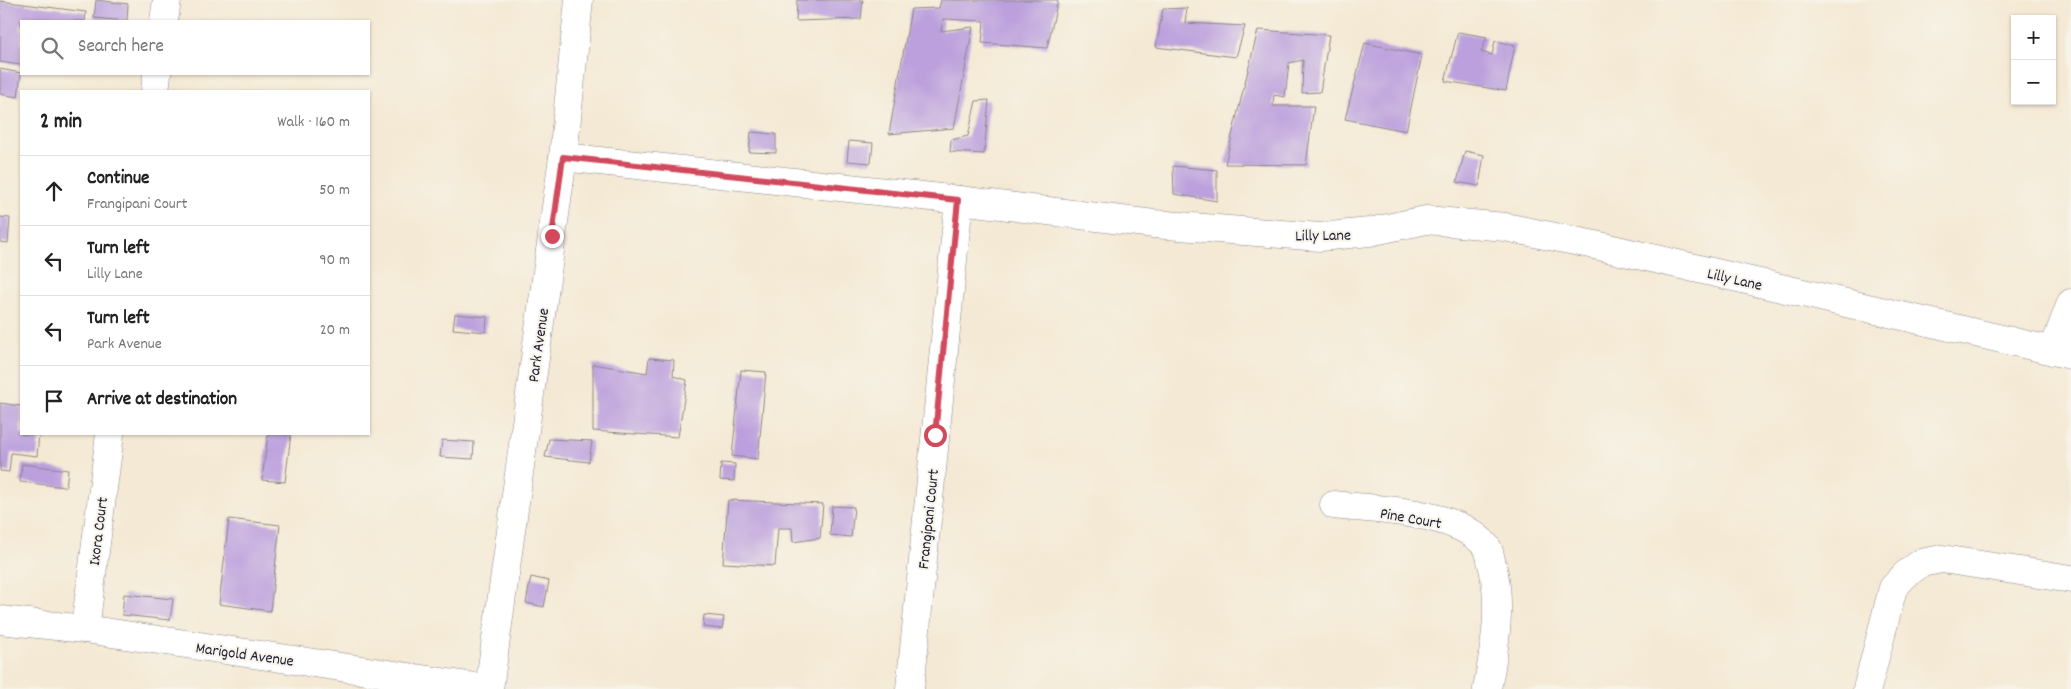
<!DOCTYPE html>
<html lang="en">
<head>
<meta charset="utf-8">
<style>
  :root { --surface:#fff; --page:#f2f2f2; --text:#222; --muted:#767676; --line:#e0e0e0 }
  body { margin:0; font-family:Dekko,sans-serif; background:var(--page); color:var(--text) }
  .controls { position:absolute; right:15px; top:15px; display:grid; overflow:hidden; border-radius:0px; box-shadow:0 1px 4px #0004 }
  .controls button { width:45px; height:45px; display:grid; place-items:center; padding:0; border:0; border-bottom:1px solid var(--line); background:var(--surface); color:var(--text); font:25px sans-serif }
  .stop { position:absolute; width:15px; height:15px; margin:-11px; border:4px solid #d1495b; border-radius:50%; background:#fff }
  .stop.end { background:#d1495b; border-color:#fff; box-shadow:0 1px 5px #0008 }
  .list { margin:0; padding:0; list-style:none }
  h2 { display:flex; justify-content:space-between; align-items:center; height:65px; margin:0; padding:0 20px; font-size:21px }
  h2 small { font-size:16px; font-weight:400; color:var(--muted) }
  .list li { display:grid; grid-template-columns:32px 1fr auto; gap:15px; align-items:center; box-sizing:border-box; height:70px; padding:0 20px; border-top:1px solid var(--line) }
  .list b { display:block; font-size:19px; white-space:nowrap }
  .list p { margin:0; font-size:16px; white-space:nowrap; color:var(--muted) }
  .list em { font-size:16px; font-style:normal; color:var(--muted) }
  .icon { flex:none; width:28px; height:28px; fill:none; stroke:currentColor; stroke-width:2; stroke-linecap:round; stroke-linejoin:round }
  .map { position:relative; flex:none; width:2071px; height:689px; overflow:hidden }
  .search { position:absolute; background:var(--surface); box-shadow:0 1px 4px #0004; left:20px; top:20px; width:350px; height:55px; display:flex; align-items:center; gap:12px; box-sizing:border-box; padding:0 18px; border-radius:0px; color:var(--muted); font-size:19px }
  .panel { position:absolute; background:var(--surface); box-shadow:0 1px 4px #0004; left:20px; top:90px; width:350px; height:345px; border-radius:0px }
  .map>svg:first-child { display:block }
  .building { fill:#bca0dd }
  .lines { fill:none; stroke-linecap:round; stroke-linejoin:round }
  .minor-casing { stroke:#8b8688; stroke-width:29 }
  .minor { stroke:#fff; stroke-width:28 }
  .route { stroke:#d1495b; stroke-width:6 }
  .labels { text-anchor:middle; stroke-width:4; stroke-linejoin:round; paint-order:stroke }
  .street-label { font-size:16px; fill:#22223b; stroke:#f7f3e8 }
</style>
</head>
<body>
<div class="map">
<svg width="2071" height="689" viewBox="0 0 2071 689">
  <rect width="100%" height="100%" fill="#f7f3e8"/>
  <filter id="ink" filterUnits="userSpaceOnUse"><feTurbulence type="fractalNoise" baseFrequency=".02" numOctaves="2"/><feDisplacementMap in="SourceGraphic" scale="10" xChannelSelector="R" yChannelSelector="G"/><feConvolveMatrix kernelMatrix="1 2 1 2 8 2 1 2 1" color-interpolation-filters="sRGB"/></filter>
  <filter id="wash" filterUnits="userSpaceOnUse"><feTurbulence type="fractalNoise" baseFrequency=".0096" numOctaves="4" result="noise"/><feDisplacementMap in="SourceGraphic" scale="20" xChannelSelector="R" yChannelSelector="G"/><feGaussianBlur stdDeviation="1.12" result="paint"/><feColorMatrix in="noise" values="0 0 0 0 0 0 0 0 0 0 0 0 0 0 0 0 0 1.4 0 .05"/><feComposite in="paint" operator="in"/></filter>
  <g filter="url(#wash)">
    <rect width="100%" height="100%" fill="#f4e9d4"/>
    <g id="blocks">
      <g class="building">
        <path d="M96 0 128 4 127 21 94 18Z"/>
        <path d="M797 0H863L861 19 796 21Z"/>
        <path d="M941 0H1058L1047 48 982 43 984 21 943 19 941 31 973 27 954 128 889 134 911 9 939 8Z"/>
        <path d="M0 1 86 12 85 21H21V65L0 62Z"/>
        <path d="M1187 8 1185 23 1245 26 1236 57 1156 47 1163 9Z"/>
        <path d="M1258 30 1329 35 1320 92 1302 93 1303 60 1289 63 1285 97 1274 95 1273 106H1314L1306 165 1225 164Z"/>
        <path d="M1458 32 1487 37 1481 52 1492 55 1495 41 1515 45 1506 91 1445 81Z"/>
        <path d="M1365 43 1422 55 1406 131 1345 119Z"/>
        <path d="M0 69 21 73 18 97 0 94Z"/>
        <path d="M989 100 984 154 950 152 951 140 968 136 976 101Z"/>
        <path d="M751 132 776 134V153L749 152Z"/>
        <path d="M849 141 873 143 871 163 847 161Z"/>
        <path d="M1465 151 1484 155 1479 186 1457 182Z"/>
        <path d="M1173 166 1217 170V201L1174 194Z"/>
        <path d="M0 217 10 218 8 243 0 242Z"/>
        <path d="M455 314 487 317 486 332 453 329Z"/>
        <path d="M649 358 674 360 673 376 687 380 678 437 593 431V364L647 373Z"/>
        <path d="M741 370 766 372 758 459 732 456Z"/>
        <path d="M0 403 21 406V434H39L37 456 11 453 9 472 0 471Z"/>
        <path d="M268 434H291L285 482 262 480Z"/>
        <path d="M549 439 592 441 589 462 545 457Z"/>
        <path d="M442 440 474 442 473 459 440 457Z"/>
        <path d="M721 463 735 464 734 481 720 480Z"/>
        <path d="M22 464 68 470 66 487 20 482Z"/>
        <path d="M728 500 823 504 820 538 793 542 792 528H778L775 566 723 563Z"/>
        <path d="M832 506 854 507 851 537 830 535Z"/>
        <path d="M229 519 280 525 270 611 219 604Z"/>
        <path d="M531 577 549 581 544 607 526 603Z"/>
        <path d="M124 594 173 599 170 620 122 615Z"/>
        <path d="M704 615 724 617 722 629 703 627Z"/>
      </g>
    </g>
  </g>
  <g filter="url(#ink)">
    <use href="#blocks" fill-opacity="0" stroke="#8b8688" stroke-width="1"/>
    <g class="lines">
      <g class="minor-casing">
        <g id="minor">
          <path d="M164 21 167 0"/>
          <path d="M155 91 157 74"/>
          <path d="M563 157 959 200 1154 224 1320 237 1369 232 1426 220 1505 227 1595 245 2071 355"/>
          <path d="M2053 351 2071 303"/>
          <path d="M1334 505C1377 510 1457 510 1486 546 1489 549 1490 555 1491 560 1503 602 1495 647 1487 689"/>
          <path d="M0 620 85 629 489 689"/>
          <path d="M85 629 110 434"/>
          <path d="M489 689 563 157 579 0"/>
          <path d="M910 689 959 200"/>
          <path d="M1867 689 1893 588 1905 575 1921 563 1942 559 2071 579"/>
        </g>
      </g>
      <use href="#minor" class="minor"/>
    </g>
  </g>
  <g class="lines" filter="url(#ink)">
    <path class="route" d="M552 236 563 157 958 200 935 435"/>
  </g>
  <g class="labels">
    <g class="street-label">
      <text transform="translate(1323 234) rotate(-1)" y="6">Lilly Lane</text>
      <text transform="translate(1735 278) rotate(13)" y="6">Lilly Lane</text>
      <text transform="translate(537 345) rotate(-82)" y="6">Park Avenue</text>
      <text transform="translate(1411 517) rotate(10)" y="6">Pine Court</text>
      <text transform="translate(927 519) rotate(-84)" y="6">Frangipani Court</text>
      <text transform="translate(97 531) rotate(-83)" y="6">Ixora Court</text>
      <text transform="translate(245 653) rotate(8)" y="6">Marigold Avenue</text>
    </g>
  </g>
</svg>
<div class="controls">
<button>+</button>
<button>−</button>
</div>
<div class="stop" style="left:935px;top:435px"></div>
<div class="stop end" style="left:552px;top:236px"></div>
<div class="search"><svg class="icon" aria-label="search" viewBox="0 0 24 24"><circle cx="10" cy="10" r="6"/><path d="M15 15l6 6"/></svg>Search here</div>
<section class="panel">
<h2>2 min<small>Walk · 160 m</small></h2>
<ul class="list">
<li><svg class="icon" aria-label="ahead" viewBox="0 0 24 24"><path d="M12 20V5M6 11l6-6 6 6"/></svg><div><b>Continue</b><p>Frangipani Court</p></div><em>50 m</em></li>
<li><svg class="icon" aria-label="left" viewBox="0 0 24 24"><path d="M17 20v-9H6M10 6l-5 5 5 5"/></svg><div><b>Turn left</b><p>Lilly Lane</p></div><em>90 m</em></li>
<li><svg class="icon" aria-label="left" viewBox="0 0 24 24"><path d="M17 20v-9H6M10 6l-5 5 5 5"/></svg><div><b>Turn left</b><p>Park Avenue</p></div><em>20 m</em></li>
<li><svg class="icon" aria-label="arrive" viewBox="0 0 24 24"><path d="M6 21V4h12l-3 4 3 4H6"/></svg><div><b>Arrive at destination</b></div></li>
</ul>
</section>
</div>
</body>
</html>
